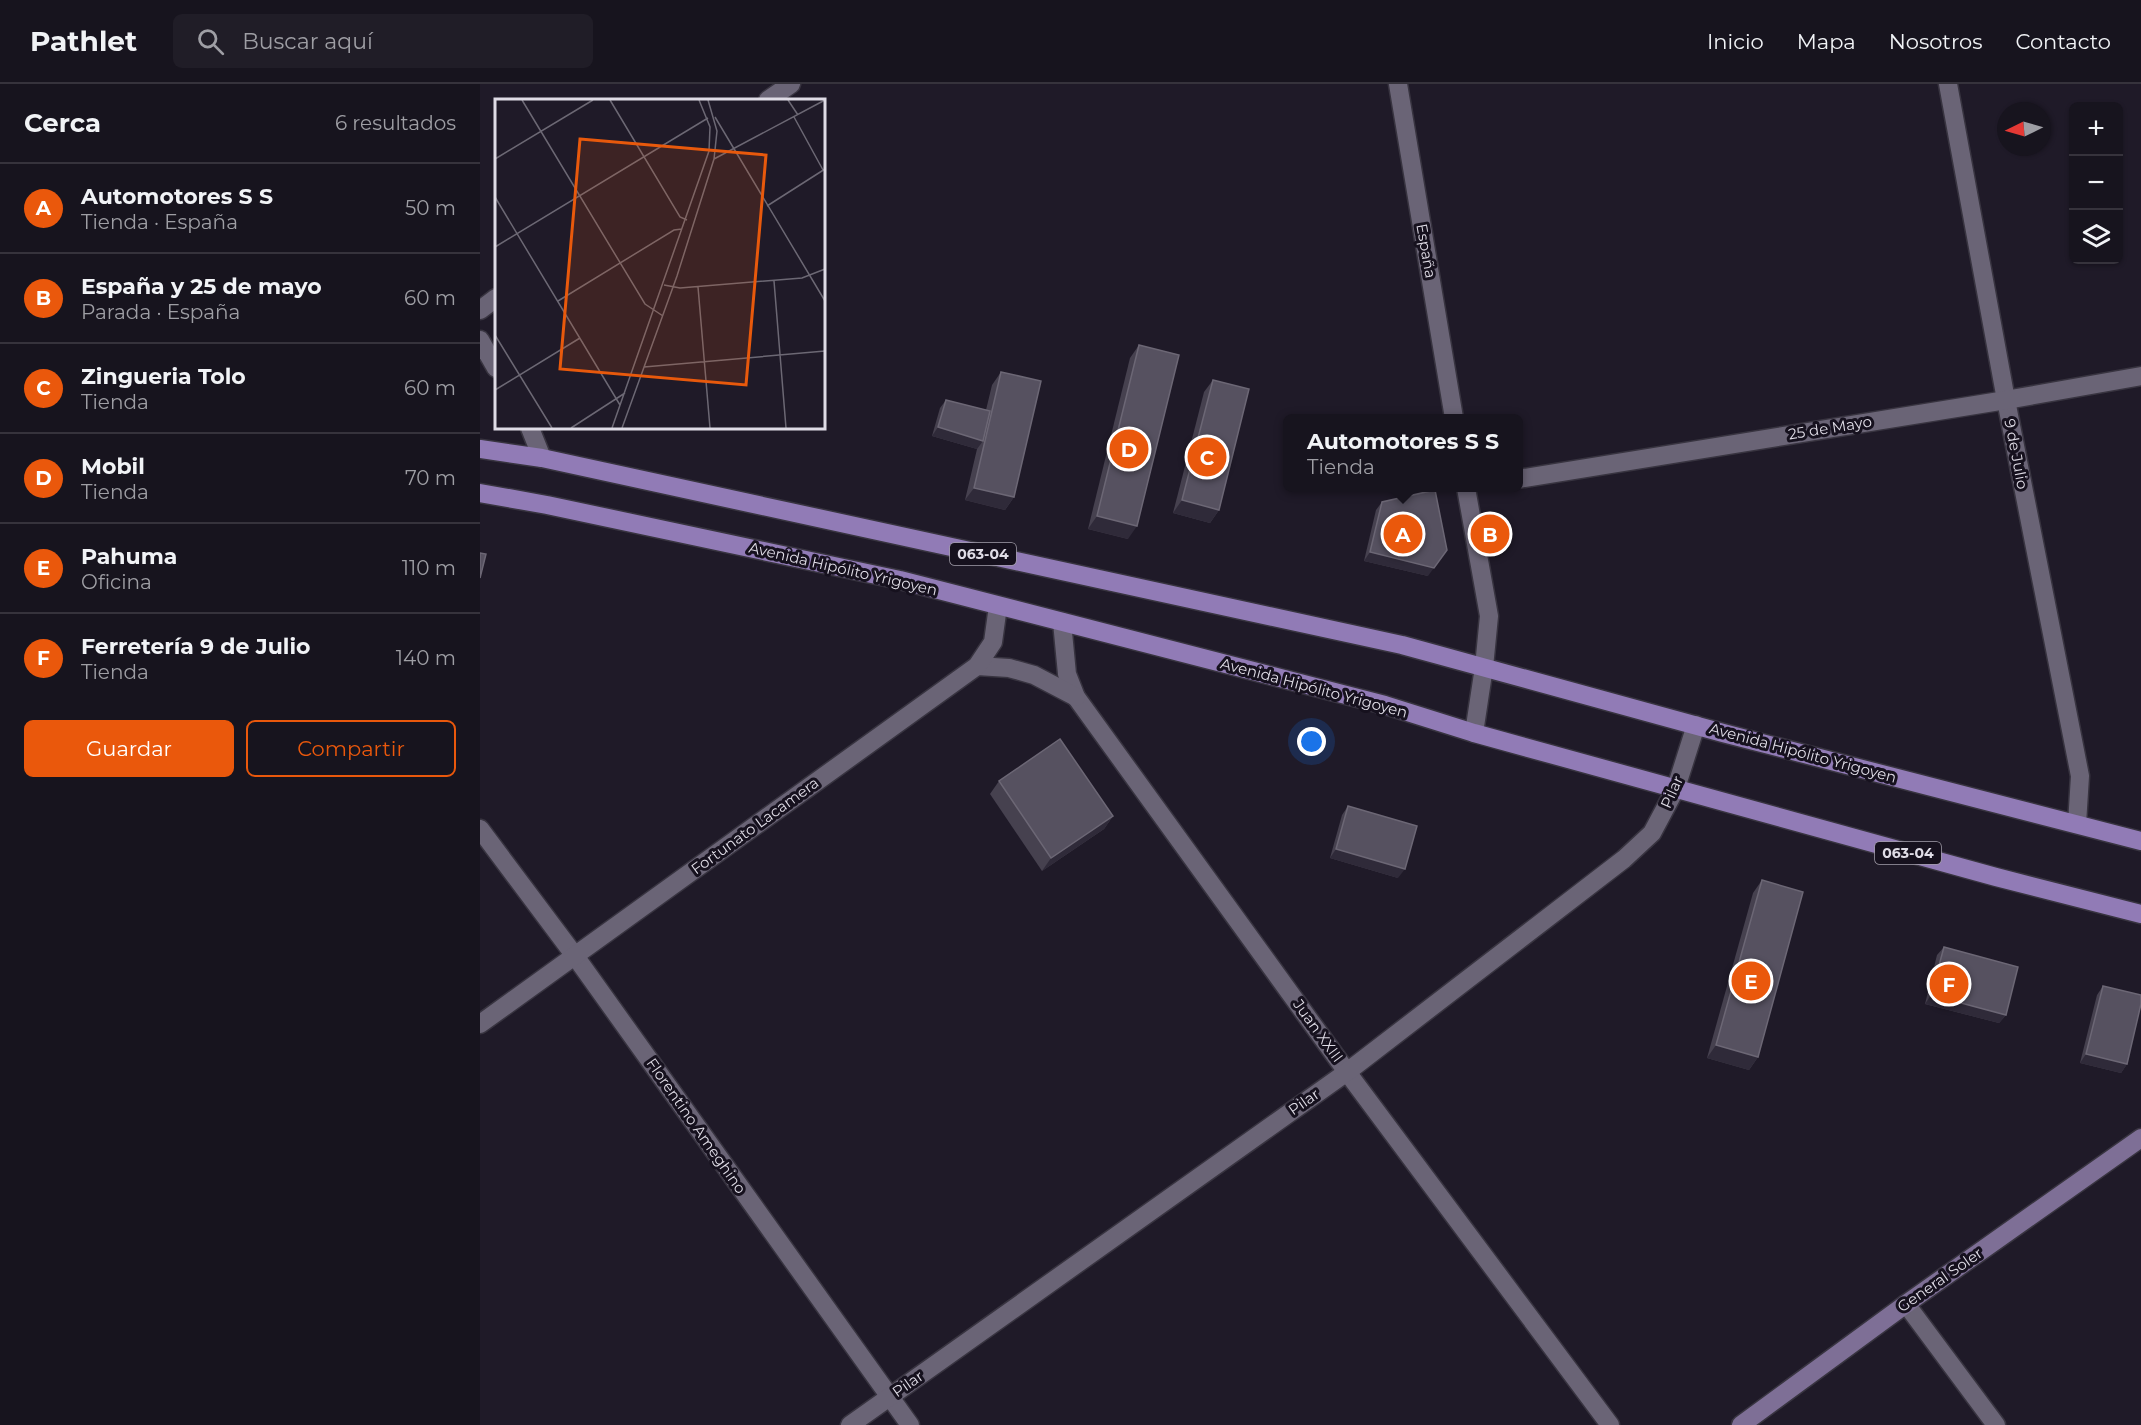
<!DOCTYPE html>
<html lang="es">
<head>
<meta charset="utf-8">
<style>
  :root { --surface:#17141e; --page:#201d27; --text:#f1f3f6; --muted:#9e9ea4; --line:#36333c; --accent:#ea580c }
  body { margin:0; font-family:Montserrat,sans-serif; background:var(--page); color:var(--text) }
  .controls { position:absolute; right:18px; top:18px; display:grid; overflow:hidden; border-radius:9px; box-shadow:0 2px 4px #0004 }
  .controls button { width:54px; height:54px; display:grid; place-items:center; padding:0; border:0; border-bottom:2px solid var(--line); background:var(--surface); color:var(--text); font:30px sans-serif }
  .compass { position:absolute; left:1517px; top:18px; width:54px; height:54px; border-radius:50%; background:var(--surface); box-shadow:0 2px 4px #0004; rotate:265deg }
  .you { position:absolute; left:832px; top:658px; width:21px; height:21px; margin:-15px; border:4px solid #fff; border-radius:50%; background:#1a73e8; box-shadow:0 0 0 9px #1a73e833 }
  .badge { display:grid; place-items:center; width:39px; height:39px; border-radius:50%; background:var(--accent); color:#fff; font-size:20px; font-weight:700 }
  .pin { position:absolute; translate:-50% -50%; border:3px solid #fff; box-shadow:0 2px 6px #0006 }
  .popup { position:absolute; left:803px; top:330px; width:240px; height:78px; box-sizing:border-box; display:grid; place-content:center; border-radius:9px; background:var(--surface); filter:drop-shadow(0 2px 4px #0005); font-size:20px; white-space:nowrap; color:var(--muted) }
  .popup b { font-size:22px; color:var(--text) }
  .popup::after { content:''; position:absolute; left:50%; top:100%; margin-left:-12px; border:12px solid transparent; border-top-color:var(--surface) }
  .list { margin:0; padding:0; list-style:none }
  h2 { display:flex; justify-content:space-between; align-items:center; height:78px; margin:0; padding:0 24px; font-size:26px }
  h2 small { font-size:20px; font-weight:400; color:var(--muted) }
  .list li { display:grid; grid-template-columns:39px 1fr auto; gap:18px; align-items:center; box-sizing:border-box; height:90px; padding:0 24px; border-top:2px solid var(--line) }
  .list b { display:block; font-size:22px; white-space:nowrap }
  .list p { margin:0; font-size:20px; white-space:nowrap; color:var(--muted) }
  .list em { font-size:20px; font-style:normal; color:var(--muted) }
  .actions { display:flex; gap:12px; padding:18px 24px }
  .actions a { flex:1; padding:14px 0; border:2px solid var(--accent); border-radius:9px; text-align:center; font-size:21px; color:var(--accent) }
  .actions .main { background:var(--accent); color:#fff }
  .icon { flex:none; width:33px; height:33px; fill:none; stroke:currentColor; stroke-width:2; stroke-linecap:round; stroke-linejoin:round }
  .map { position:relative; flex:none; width:1661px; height:1341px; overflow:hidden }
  header { display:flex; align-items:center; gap:36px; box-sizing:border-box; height:84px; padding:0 30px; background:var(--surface); border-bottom:2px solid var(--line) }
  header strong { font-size:28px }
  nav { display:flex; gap:33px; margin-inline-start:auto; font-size:21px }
  .search { width:420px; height:54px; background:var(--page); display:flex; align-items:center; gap:15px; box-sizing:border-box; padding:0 21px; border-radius:9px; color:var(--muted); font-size:22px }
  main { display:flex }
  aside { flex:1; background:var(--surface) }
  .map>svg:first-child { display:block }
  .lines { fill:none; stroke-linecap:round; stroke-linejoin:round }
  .street-casing { stroke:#383440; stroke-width:21 }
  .secondary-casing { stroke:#383440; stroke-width:21 }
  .primary-casing { stroke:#383440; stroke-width:21 }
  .street { stroke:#6a6476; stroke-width:18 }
  .secondary { stroke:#7e6f96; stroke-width:18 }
  .primary { stroke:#917bb6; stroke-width:18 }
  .wall { fill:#46414f }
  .shaded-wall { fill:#2f2a39 }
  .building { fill:#565160; stroke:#6c6775; stroke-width:1.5 }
  .labels { text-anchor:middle; stroke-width:6; stroke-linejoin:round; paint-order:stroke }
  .shield { fill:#16111e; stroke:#a39faa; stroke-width:1.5 }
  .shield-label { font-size:14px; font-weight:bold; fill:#dfdce6 }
  .street-label { font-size:15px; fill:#dfdce6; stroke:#16111e }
  .inset-road { fill:none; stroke:#6c6874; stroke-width:1.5 }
  .view { fill:#e8590c; fill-opacity:0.15; stroke:#e8590c; stroke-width:3 }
  .inset-edge { fill:none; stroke:#dfdce6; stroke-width:3 }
</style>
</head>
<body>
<header>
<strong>Pathlet</strong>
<div class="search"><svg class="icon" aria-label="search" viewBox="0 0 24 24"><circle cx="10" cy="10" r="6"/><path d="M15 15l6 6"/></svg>Buscar aquí</div>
<nav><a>Inicio</a><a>Mapa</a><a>Nosotros</a><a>Contacto</a></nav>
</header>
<main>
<aside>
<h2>Cerca<small>6 resultados</small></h2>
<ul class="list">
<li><span class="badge">A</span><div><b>Automotores S S</b><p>Tienda · España</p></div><em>50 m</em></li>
<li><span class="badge">B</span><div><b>España y 25 de mayo</b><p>Parada · España</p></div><em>60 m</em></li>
<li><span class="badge">C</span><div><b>Zingueria Tolo</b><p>Tienda</p></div><em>60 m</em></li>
<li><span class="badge">D</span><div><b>Mobil</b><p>Tienda</p></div><em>70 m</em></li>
<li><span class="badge">E</span><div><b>Pahuma</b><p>Oficina</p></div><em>110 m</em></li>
<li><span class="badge">F</span><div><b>Ferretería 9 de Julio</b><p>Tienda</p></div><em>140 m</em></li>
</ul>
<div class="actions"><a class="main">Guardar</a><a>Compartir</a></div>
</aside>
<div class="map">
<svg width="1661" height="1341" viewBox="0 0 1661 1341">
  <rect width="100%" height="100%" fill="#1f1a28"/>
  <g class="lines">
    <g class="street-casing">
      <g id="street">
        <path d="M918 0 974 334"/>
        <path d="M1468 0 1526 316 1600 692 1597 740"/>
        <path d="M288 16 311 0"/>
        <path d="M0 226 16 214"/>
        <path d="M0 256 16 284"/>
        <path d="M50 344 62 374"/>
        <path d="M1038 395 1526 316 1661 292"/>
        <path d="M986 404 1009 532 1004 583 994 649"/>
        <path d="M582 538 587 590 596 613 867 988 1130 1341"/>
        <path d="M497 582 529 584 554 591 596 613"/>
        <path d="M0 745 95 872 430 1341"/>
        <path d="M0 940 497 582 513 558 518 522"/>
        <path d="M1426 1220 1516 1341"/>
        <path d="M370 1341 867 988 1144 775 1172 749 1196 704 1216 641"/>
      </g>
    </g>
    <g class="secondary-casing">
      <path id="secondary" d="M1261 1341 1426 1220 1661 1054"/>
    </g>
    <g class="primary-casing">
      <g id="primary">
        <path d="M0 365 62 374 922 561 1243 649 1661 757"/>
        <path d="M0 409 67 421 420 496 905 621 994 649 1516 793 1661 830"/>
      </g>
    </g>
    <use href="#street" class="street"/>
    <use href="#secondary" class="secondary"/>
    <use href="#primary" class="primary"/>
  </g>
  <g class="wall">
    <path d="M659 261 648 455 608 445 650 274Z"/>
    <path d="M521 288 534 413 525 426 485 416 497 365 452 352 460 324 466 316 506 326 512 301Z"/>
    <path d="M733 296 739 426 730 439 693 429 724 308Z"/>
    <path d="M902 418 948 492 884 477 896 426Z"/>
    <path d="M519 697 633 732 624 745 562 787 510 710Z"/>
    <path d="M868 722 918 794 850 774 862 731Z"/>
    <path d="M1282 796 1278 973 1269 986 1227 974 1273 809Z"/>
    <path d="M1464 863 1526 931 1519 939 1445 920 1457 871Z"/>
    <path d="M1623 902 1647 980 1641 989 1600 979 1617 911Z"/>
  </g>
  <g class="shaded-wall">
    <path d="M458 343 503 357 497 365 452 352Z"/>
    <path d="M494 404 534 413 525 426 485 416Z"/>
    <path d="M702 416 739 426 730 439 693 429Z"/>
    <path d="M617 432 657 442 648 455 608 445Z"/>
    <path d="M967 466 948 492 884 477 890 468Z"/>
    <path d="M633 732 624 745 562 787 571 774Z"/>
    <path d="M856 765 925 785 918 794 850 774Z"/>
    <path d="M1451 911 1526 931 1519 939 1445 920Z"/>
    <path d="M1236 961 1278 973 1269 986 1227 974Z"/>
    <path d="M1606 970 1647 980 1641 989 1600 979Z"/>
  </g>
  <g class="building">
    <path d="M659 261 699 271 657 442 617 432Z"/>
    <path d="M521 288 561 297 534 413 494 404Z"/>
    <path d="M733 296 769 305 739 426 702 416Z"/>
    <path d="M466 316 510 327 503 357 458 343Z"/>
    <path d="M955 406 967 466 954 484 890 468 902 418Z"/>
    <path d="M0 469 6 470 0 494Z"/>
    <path d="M580 655 633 732 571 774 519 697Z"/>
    <path d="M868 722 937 742 925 785 856 765Z"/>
    <path d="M1282 796 1323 808 1278 973 1236 961Z"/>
    <path d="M1464 863 1538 883 1526 931 1451 911Z"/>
    <path d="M1623 902 1661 911V920L1647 980 1606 970Z"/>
  </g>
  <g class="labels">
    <g class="shield">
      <rect x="470" y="459" width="66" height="22" rx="4.5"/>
      <rect x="1395" y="758" width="66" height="22" rx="4.5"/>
    </g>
    <g class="shield-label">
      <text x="503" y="475">063-04</text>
      <text x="1428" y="774">063-04</text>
    </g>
    <g class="street-label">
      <text transform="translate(946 167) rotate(80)" y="5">España</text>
      <text transform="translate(1350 344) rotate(-9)" y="5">25 de Mayo</text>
      <text transform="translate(1536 370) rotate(79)" y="5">9 de Julio</text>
      <text transform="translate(363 485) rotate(13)" y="5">Avenida Hipólito Yrigoyen</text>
      <text transform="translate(834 604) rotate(15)" y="5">Avenida Hipólito Yrigoyen</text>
      <text transform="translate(1323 669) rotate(15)" y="5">Avenida Hipólito Yrigoyen</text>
      <text transform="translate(1192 708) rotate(-66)" y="5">Pilar</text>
      <text transform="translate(275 742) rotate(-36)" y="5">Fortunato Lacamera</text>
      <text transform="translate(838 947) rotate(54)" y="5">Juan XXIII</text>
      <text transform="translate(824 1018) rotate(-35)" y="5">Pilar</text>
      <text transform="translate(216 1042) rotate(55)" y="5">Florentino Ameghino</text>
      <text transform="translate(1460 1196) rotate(-35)" y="5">General Soler</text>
      <text transform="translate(428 1300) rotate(-35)" y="5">Pilar</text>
    </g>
  </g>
  <g transform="translate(15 15)">
    <rect width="330" height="330" fill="#1f1a28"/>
    <path class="inset-road" d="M27 1 150 205 168 217M115 1 185 118 192 121M293 1 303 16M220 18 330 202M299 18 328 71M0 60 98 1M219 60 330 1M0 98 125 306M272 107 330 70M0 148 213 19M279 182 291 329M169 186 185 189 307 179 330 170M203 188 215 329M63 202 179 131 187 130M0 236 57 329M149 268 330 252M0 291 85 239M76 329 130 294M117 329 214 52 215 28 204 1M127 329 182 177 219 60 222 32 213 1"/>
    <path class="view" d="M85 40 271 56 251 286 65 270Z"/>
    <rect width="330" height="330" class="inset-edge"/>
  </g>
</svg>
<div class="controls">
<button>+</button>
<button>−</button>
<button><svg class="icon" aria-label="layers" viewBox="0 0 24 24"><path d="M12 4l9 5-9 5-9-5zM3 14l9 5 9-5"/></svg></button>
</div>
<svg class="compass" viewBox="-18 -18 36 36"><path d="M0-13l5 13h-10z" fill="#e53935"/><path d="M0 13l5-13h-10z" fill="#9e9ea4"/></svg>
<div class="you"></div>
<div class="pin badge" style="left:923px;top:450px">A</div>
<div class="popup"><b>Automotores S S</b>Tienda</div>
<div class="pin badge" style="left:1010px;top:450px">B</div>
<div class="pin badge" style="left:727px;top:373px">C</div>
<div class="pin badge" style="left:649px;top:365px">D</div>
<div class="pin badge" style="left:1271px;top:897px">E</div>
<div class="pin badge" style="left:1469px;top:900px">F</div>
</div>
</main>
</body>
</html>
